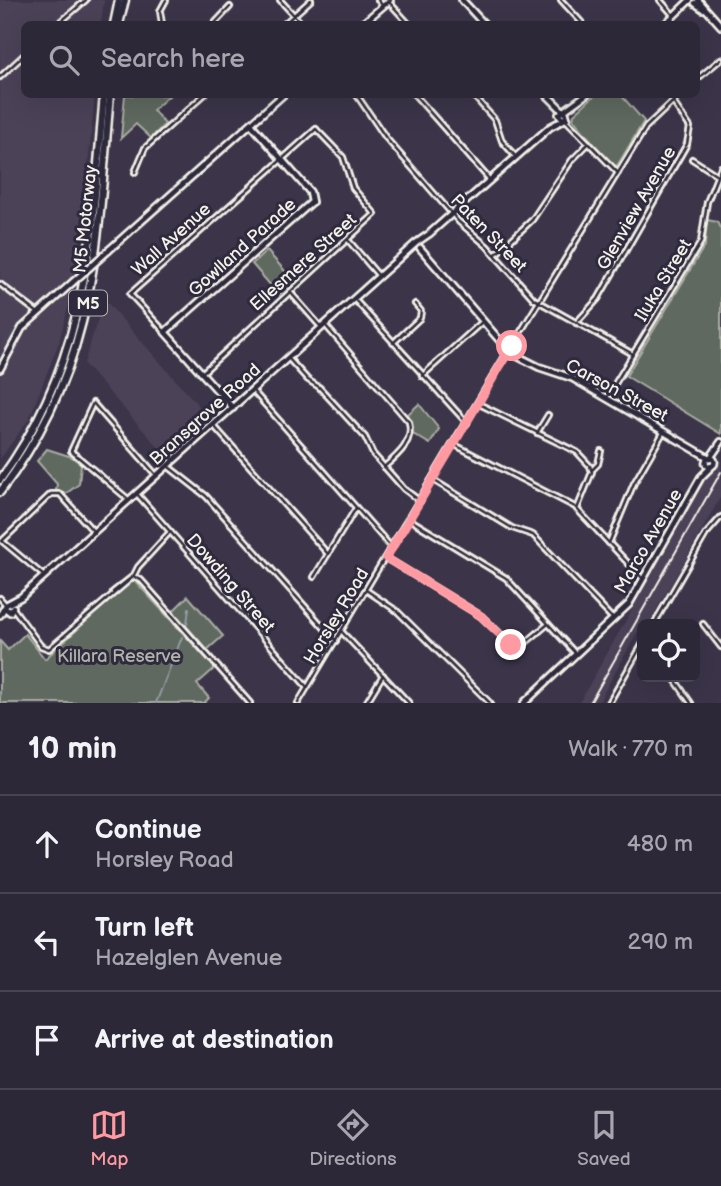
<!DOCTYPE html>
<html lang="en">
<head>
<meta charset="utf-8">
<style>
  :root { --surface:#2d2838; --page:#393443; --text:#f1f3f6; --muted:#a7a6ae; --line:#484453; --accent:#ff9aa2 }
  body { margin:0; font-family:"Balsamiq Sans",sans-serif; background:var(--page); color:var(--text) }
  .controls { position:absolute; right:21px; bottom:21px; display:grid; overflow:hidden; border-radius:10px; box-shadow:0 7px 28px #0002 }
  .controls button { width:63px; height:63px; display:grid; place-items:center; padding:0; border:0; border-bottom:2px solid var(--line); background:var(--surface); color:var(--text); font:35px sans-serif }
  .stop { position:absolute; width:21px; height:21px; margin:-16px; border:5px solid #ff9aa2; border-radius:50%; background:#fff }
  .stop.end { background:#ff9aa2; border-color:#fff; box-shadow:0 2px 7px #0008 }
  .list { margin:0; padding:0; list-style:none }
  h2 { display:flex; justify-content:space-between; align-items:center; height:91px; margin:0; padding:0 28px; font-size:30px }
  h2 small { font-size:23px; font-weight:400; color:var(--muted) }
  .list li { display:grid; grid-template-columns:46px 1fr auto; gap:21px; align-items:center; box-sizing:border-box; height:98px; padding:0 28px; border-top:2px solid var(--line) }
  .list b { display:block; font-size:26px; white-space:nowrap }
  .list p { margin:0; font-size:23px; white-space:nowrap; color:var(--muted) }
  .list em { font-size:23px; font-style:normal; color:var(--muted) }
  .icon { flex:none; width:38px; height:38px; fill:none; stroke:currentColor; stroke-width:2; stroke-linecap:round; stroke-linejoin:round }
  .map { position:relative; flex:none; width:721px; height:703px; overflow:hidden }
  .search { position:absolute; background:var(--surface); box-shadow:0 7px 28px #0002; left:21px; right:21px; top:21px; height:77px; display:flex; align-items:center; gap:18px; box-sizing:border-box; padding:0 24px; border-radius:10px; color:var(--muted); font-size:26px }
  .sheet { height:385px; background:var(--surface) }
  nav { display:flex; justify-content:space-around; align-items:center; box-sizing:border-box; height:98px; border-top:2px solid var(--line); background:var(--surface); font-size:19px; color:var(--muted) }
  nav a { display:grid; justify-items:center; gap:4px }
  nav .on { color:var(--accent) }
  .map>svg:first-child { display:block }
  .built { fill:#4b4259 }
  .green { fill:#5e695e; stroke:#a9ada3; stroke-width:2 }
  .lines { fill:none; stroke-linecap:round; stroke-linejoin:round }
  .stream { stroke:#939ba7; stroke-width:2 }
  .street-casing { stroke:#f4f1e8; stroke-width:8 }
  .secondary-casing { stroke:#f4f1e8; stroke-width:10 }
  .highway-casing { stroke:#f4f1e8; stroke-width:11 }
  .street { stroke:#2f2a3d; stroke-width:2.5 }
  .secondary { stroke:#2f2a3d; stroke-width:4.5 }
  .highway { stroke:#2f2a3d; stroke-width:6 }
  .rail { stroke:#f4f1e8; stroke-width:2 }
  .secondary-bridge-casing { stroke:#f4f1e8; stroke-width:10; stroke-linecap:butt }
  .secondary-bridge { stroke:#2f2a3d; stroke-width:4.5 }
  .route { stroke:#ff9aa2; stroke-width:9 }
  .labels { text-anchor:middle; stroke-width:6; stroke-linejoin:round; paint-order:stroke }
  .shield { fill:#2f2a3d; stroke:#b9b5b5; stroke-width:2 }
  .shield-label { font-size:16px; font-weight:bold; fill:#f4f1e8 }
  .street-label { font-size:18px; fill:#f4f1e8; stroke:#2f2a3d }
  .park-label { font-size:18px; fill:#b0b4aa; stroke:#2f2a3d }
</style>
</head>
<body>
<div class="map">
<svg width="721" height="703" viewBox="0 0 721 703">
  <rect width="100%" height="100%" fill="#3c354a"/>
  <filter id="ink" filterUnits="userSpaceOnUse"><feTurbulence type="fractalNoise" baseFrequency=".0143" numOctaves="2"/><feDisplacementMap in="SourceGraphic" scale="14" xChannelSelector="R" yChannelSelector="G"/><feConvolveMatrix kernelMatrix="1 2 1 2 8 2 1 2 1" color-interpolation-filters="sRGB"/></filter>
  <g filter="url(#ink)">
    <g class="built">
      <path d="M0 0H104L101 24H24V94L95 95 77 273 59 342 29 419 0 459Z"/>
      <path d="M104 299 212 421 169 459 84 364Z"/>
      <path d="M721 455V496L680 569 648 624H642L598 703H579L706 479 712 470 717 471Z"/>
    </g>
    <g class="green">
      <path d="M125 95H170L153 110 165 124 151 138 136 124 121 138Z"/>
      <path d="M595 95H621L644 121 617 166 611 164 573 119 574 114Z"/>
      <path d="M707 220 717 222 721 230V434L626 376 705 245Z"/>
      <path d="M267 251 294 281 279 295 252 264Z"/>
      <path d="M419 404 439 429 430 444 413 434 407 415Z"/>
      <path d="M47 449 72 457 81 464 79 484 64 495 56 490 57 484 37 461Z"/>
      <path d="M135 581 215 668 197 684 209 698 204 703H0V641L8 650 25 634 45 659 128 583Z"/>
      <path d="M188 596 223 636 207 650 173 611Z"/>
    </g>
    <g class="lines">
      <g class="stream">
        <path d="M187 624 189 608"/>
        <path d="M156 703 182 637"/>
      </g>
      <g class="street-casing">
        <g id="street">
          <path d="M280 0 302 24"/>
          <path d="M378 0 383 6"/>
          <path d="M561 0 583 24"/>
          <path d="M660 0 674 16"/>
          <path d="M388 1 409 24"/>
          <path d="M58 24 86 0"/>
          <path d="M162 24 160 11 166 0"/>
          <path d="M214 24 230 7"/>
          <path d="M284 24 311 0"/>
          <path d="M0 77 24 55"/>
          <path d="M696 80 721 59"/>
          <path d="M356 94 386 138 459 222 487 246 534 299 633 354"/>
          <path d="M414 94 490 180"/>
          <path d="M472 94 495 120 502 141 516 157"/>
          <path d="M565 119 618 173"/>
          <path d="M692 159 717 175"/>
          <path d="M135 172 145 148 205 94"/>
          <path d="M348 240 378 275"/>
          <path d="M495 255 532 220 572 160 589 143"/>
          <path d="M0 284 38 313"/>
          <path d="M290 292 320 326"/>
          <path d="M355 300 467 423"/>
          <path d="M576 323 598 299 687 144 690 127 673 102"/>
          <path d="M326 326 409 422C414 442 398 455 384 467"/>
          <path d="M165 332 130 294 316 129"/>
          <path d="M393 343 420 318 421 311 415 304"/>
          <path d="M512 346 646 127 681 94"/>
          <path d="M515 349 518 339"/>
          <path d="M289 359 308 380 319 387 365 437 373 454 404 489 420 501"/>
          <path d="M202 373 375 214 353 188 343 157 316 129"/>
          <path d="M422 376 482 322"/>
          <path d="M253 391 392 548"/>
          <path d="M607 397 701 242 707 202 721 167"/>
          <path d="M479 404 577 452 590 466 592 472 577 509"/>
          <path d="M214 426 328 554"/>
          <path d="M537 433 548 415"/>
          <path d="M455 445 575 507 643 579"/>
          <path d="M169 467 206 496 336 641"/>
          <path d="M592 470 598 464 601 451"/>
          <path d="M433 480 512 528 533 535 613 619"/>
          <path d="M137 494 307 687"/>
          <path d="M128 499 71 451 93 403 157 476"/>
          <path d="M409 519 506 578 576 654"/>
          <path d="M609 543 634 483 663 433"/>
          <path d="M386 558 481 616 513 646 523 645 548 624"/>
          <path d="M44 576 2 541 51 494H60L94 532"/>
          <path d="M134 577 141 580 250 703"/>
          <path d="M314 577 356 508"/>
          <path d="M366 590 397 611 490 703"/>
          <path d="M113 592 132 577"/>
          <path d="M0 598 6 605"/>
          <path d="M13 608 41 646 49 649 133 577 138 567 170 532"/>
          <path d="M654 624 706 534 721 517"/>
          <path d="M703 624 721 647"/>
          <path d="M342 632 409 703"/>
          <path d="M673 677 691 703"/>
          <path d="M298 703 508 351"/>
          <path d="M366 703 383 675"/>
          <path d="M609 703 642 645"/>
        </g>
      </g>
      <g class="secondary-casing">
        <g id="secondary">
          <path d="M462 0 484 24"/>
          <path d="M698 0 721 26"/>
          <path d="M695 3 703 9"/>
          <path d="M362 24 390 0"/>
          <path d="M665 24 690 0"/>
          <path d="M546 94 562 110"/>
          <path d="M565 110 587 94"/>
          <path d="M420 248 508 350"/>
          <path d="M109 250 284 94"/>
          <circle cx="512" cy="350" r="4"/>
          <path d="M513 354 539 367 572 378 709 458"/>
          <path d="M0 369 22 328 73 282"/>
          <path d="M233 408 165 332 312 202 310 192 251 124"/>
          <circle cx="710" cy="462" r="4.5"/>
          <path d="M710 458 721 442"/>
          <path d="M5 608 10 612 13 607"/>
          <path d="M0 615 6 605 21 597 416 243 429 234 550 127 567 118 565 111 559 114 563 119"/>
          <path d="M524 703 629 604 701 477 711 467"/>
        </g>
      </g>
      <g class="highway-casing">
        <g id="highway">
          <path d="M114 24 119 0"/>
          <path d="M119 24 125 0"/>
          <path d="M0 480C89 359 91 238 104 94"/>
          <path d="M0 492C97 366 97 245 110 94"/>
        </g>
      </g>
      <use href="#street" class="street"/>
      <use href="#secondary" class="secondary"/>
      <use href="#highway" class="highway"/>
      <path class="rail" d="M590 703 721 472"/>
      <g class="secondary-bridge-casing">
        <path id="secondary-bridge" d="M73 282 109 250"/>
      </g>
      <use href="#secondary-bridge" class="secondary-bridge"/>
    </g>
  </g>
  <g class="lines" filter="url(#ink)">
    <path class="route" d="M511 645 481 616 386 558 512 346"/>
  </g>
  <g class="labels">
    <rect class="shield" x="69" y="290.5" width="38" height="25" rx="5"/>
    <g class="shield-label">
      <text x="88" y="309">M5</text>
    </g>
    <g class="street-label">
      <text transform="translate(636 208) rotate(-60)" y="6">Glenview Avenue</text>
      <text transform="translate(85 219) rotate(-84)" y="6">M5 Motorway</text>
      <text transform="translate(489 233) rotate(46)" y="6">Paten Street</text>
      <text transform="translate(171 239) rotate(-42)" y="6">Wall Avenue</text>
      <text transform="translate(242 247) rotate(-42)" y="6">Gowlland Parade</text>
      <text transform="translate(303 262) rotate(-42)" y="6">Ellesmere Street</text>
      <text transform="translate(663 280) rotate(-59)" y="6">Iluka Street</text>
      <text transform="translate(617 390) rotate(28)" y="6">Carson Street</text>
      <text transform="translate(205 414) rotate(-42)" y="6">Bransgrove Road</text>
      <text transform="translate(648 541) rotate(-60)" y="6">Marco Avenue</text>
      <text transform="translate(231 583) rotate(49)" y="6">Dowding Street</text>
      <text transform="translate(336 616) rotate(-59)" y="6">Horsley Road</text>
    </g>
    <g class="park-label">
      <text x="119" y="662">Killara Reserve</text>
    </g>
  </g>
</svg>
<div class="controls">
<button><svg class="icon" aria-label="locate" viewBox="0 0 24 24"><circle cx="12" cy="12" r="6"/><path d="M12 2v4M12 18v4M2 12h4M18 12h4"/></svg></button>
</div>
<div class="stop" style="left:512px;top:346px"></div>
<div class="stop end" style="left:511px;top:645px"></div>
<div class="search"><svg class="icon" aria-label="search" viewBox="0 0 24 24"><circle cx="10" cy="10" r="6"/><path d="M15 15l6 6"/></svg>Search here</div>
</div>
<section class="sheet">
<h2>10 min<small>Walk · 770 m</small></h2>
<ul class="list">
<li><svg class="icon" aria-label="ahead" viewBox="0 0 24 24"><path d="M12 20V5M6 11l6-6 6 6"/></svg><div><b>Continue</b><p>Horsley Road</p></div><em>480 m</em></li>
<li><svg class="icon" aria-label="left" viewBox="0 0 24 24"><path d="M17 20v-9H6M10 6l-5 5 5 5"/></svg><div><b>Turn left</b><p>Hazelglen Avenue</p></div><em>290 m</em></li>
<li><svg class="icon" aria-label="arrive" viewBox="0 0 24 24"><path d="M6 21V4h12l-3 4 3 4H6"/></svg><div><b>Arrive at destination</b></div></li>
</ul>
</section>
<nav>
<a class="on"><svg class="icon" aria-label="map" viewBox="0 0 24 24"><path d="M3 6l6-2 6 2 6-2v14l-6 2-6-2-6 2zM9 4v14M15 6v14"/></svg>Map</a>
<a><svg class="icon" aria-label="directions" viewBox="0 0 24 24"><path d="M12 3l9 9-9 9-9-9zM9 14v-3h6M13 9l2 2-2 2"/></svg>Directions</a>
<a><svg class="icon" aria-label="saved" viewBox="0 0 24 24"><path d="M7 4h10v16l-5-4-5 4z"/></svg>Saved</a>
</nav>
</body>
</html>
